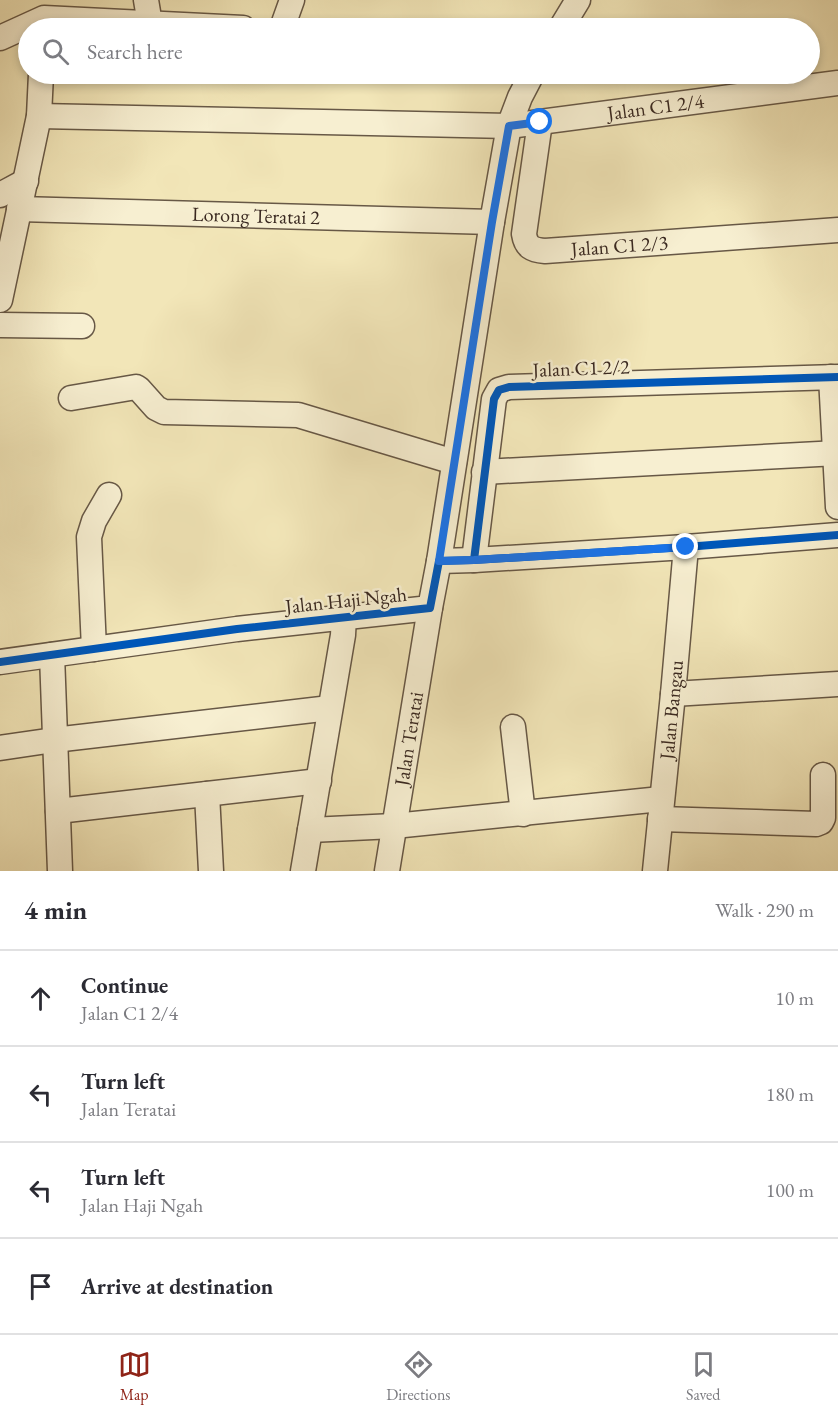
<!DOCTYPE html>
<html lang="en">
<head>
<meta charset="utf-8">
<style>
  :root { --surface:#fff; --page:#f7f7f7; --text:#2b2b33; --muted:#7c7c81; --line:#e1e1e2; --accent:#8f2418 }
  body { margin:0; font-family:"EB Garamond",serif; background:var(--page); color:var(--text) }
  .stop { position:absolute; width:18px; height:18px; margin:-14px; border:4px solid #1a73e8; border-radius:50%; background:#fff }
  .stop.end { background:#1a73e8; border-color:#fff; box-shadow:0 2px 6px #0008 }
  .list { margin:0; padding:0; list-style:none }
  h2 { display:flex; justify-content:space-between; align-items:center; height:78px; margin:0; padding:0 24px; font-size:26px }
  h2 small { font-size:20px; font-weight:400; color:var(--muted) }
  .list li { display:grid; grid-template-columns:39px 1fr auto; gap:18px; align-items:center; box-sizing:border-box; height:96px; padding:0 24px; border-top:2px solid var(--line) }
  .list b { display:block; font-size:22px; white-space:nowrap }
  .list p { margin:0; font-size:20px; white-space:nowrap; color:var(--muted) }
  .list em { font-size:20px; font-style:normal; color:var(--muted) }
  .icon { flex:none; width:33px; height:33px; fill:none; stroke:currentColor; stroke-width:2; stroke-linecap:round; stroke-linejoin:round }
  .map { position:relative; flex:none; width:838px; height:871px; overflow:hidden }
  .search { position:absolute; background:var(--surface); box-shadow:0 3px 9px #0003; left:18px; right:18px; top:18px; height:66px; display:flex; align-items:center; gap:15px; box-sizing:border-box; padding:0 21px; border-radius:33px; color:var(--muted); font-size:22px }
  .sheet { height:462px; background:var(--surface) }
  nav { display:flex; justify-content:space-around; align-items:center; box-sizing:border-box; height:84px; border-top:2px solid var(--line); background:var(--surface); font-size:16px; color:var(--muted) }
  nav a { display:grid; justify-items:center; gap:3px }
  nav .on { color:var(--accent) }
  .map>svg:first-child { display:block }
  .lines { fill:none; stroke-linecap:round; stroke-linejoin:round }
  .minor-casing { stroke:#675846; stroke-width:27 }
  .minor { stroke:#f7efd1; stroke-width:24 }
  .cycleway-casing { stroke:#f7efd1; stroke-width:11 }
  .cycleway { stroke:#0057b8; stroke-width:8 }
  .route { stroke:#1a73e8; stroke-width:8 }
  .labels { text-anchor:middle; stroke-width:5; stroke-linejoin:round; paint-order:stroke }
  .street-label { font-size:20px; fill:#392820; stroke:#f7efd1 }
</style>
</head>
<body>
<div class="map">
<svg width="838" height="871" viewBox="0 0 838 871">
  <rect width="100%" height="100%" fill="#f2e6b8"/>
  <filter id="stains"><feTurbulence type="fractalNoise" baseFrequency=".00333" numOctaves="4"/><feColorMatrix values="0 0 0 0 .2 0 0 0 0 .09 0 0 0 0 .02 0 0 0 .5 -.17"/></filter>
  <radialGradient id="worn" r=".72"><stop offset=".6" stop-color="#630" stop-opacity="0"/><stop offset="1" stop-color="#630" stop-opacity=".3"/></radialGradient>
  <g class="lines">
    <g class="minor-casing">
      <g id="minor">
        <path d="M146 0 150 24"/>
        <path d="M282 28 292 0"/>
        <path d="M561 28 578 0"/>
        <path d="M0 38 44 18 243 28"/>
        <path id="s1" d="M39 116 509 126 838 83"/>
        <path id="s2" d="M540 122 524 234C526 247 532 250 545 251L838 230"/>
        <path d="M0 195 26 181"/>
        <path id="s3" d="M19 209 492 222"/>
        <path d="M0 300 39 116 41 74"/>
        <path d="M0 325 82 326"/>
        <path d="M831 377 838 507"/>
        <path d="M71 398 136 387 139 389 156 408 164 412 298 415 454 462"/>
        <path d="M484 472 838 453"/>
        <path d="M474 560 494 399 499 390 509 387 838 377"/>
        <path d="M439 561 492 222 509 126 520 97 532 74"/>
        <path d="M94 649 89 537 94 521 109 495"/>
        <path d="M52 655 60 871"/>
        <path d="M0 662 237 629 430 608 439 561 474 560 686 547 838 535"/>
        <path d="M673 694 838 684"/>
        <path d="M513 727 523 814"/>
        <path d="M0 748 54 740 330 708"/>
        <path d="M207 794 211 871"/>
        <path d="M58 811 319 781"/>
        <path d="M660 819 816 824 821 822 823 818V775"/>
        <path d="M310 830 394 826 661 799"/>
        <path d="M303 871 343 635 344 616"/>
        <path id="s4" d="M387 871 430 608"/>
        <path id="s5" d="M655 871 673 694 686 547"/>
      </g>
    </g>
    <use href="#minor" class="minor"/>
    <g class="cycleway-casing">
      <g id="cycleway">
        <path d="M474 560 494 399 499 390 509 387 838 377"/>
        <path d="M0 662 237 629 430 608 439 561 474 560 686 547 838 535"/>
      </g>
    </g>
    <use href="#cycleway" class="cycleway"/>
  </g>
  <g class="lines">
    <path class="route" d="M540 122 509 126 492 222 439 561 474 560 686 547"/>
  </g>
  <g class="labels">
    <g class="street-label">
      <text dy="7" stroke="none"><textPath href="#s1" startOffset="618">Jalan C1 2/4</textPath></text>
      <text dy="7" stroke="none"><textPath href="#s3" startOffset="237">Lorong Teratai 2</textPath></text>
      <text dy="7" stroke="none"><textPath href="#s2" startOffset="218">Jalan C1 2/3</textPath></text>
      <text transform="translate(581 368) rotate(-2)" y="7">Jalan C1 2/2</text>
      <text transform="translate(346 600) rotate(-6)" y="7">Jalan Haji Ngah</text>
      <text dy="7" stroke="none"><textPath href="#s5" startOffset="162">Jalan Bangau</textPath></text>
      <text dy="7" stroke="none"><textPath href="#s4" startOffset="134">Jalan Teratai</textPath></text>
    </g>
  </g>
  <rect width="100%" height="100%" filter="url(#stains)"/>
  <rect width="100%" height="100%" fill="url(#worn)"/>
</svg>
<div class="stop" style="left:540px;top:122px"></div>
<div class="stop end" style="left:686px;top:547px"></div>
<div class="search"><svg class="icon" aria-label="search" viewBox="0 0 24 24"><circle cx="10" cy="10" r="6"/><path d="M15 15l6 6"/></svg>Search here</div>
</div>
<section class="sheet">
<h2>4 min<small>Walk · 290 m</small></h2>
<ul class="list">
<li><svg class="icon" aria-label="ahead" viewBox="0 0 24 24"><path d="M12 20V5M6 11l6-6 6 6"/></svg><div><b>Continue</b><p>Jalan C1 2/4</p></div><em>10 m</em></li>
<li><svg class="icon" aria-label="left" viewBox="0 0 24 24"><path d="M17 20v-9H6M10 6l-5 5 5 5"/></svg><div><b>Turn left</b><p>Jalan Teratai</p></div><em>180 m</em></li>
<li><svg class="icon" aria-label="left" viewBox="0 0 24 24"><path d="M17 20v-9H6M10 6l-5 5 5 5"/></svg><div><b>Turn left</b><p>Jalan Haji Ngah</p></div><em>100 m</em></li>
<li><svg class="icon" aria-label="arrive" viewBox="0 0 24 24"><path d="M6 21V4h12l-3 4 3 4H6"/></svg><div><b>Arrive at destination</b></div></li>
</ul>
</section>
<nav>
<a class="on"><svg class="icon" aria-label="map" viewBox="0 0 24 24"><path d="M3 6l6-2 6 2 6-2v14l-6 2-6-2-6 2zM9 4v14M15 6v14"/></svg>Map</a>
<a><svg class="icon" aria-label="directions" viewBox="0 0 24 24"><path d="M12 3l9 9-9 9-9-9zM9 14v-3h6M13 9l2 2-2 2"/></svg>Directions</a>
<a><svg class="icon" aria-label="saved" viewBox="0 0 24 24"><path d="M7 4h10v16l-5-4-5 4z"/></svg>Saved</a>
</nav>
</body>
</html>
